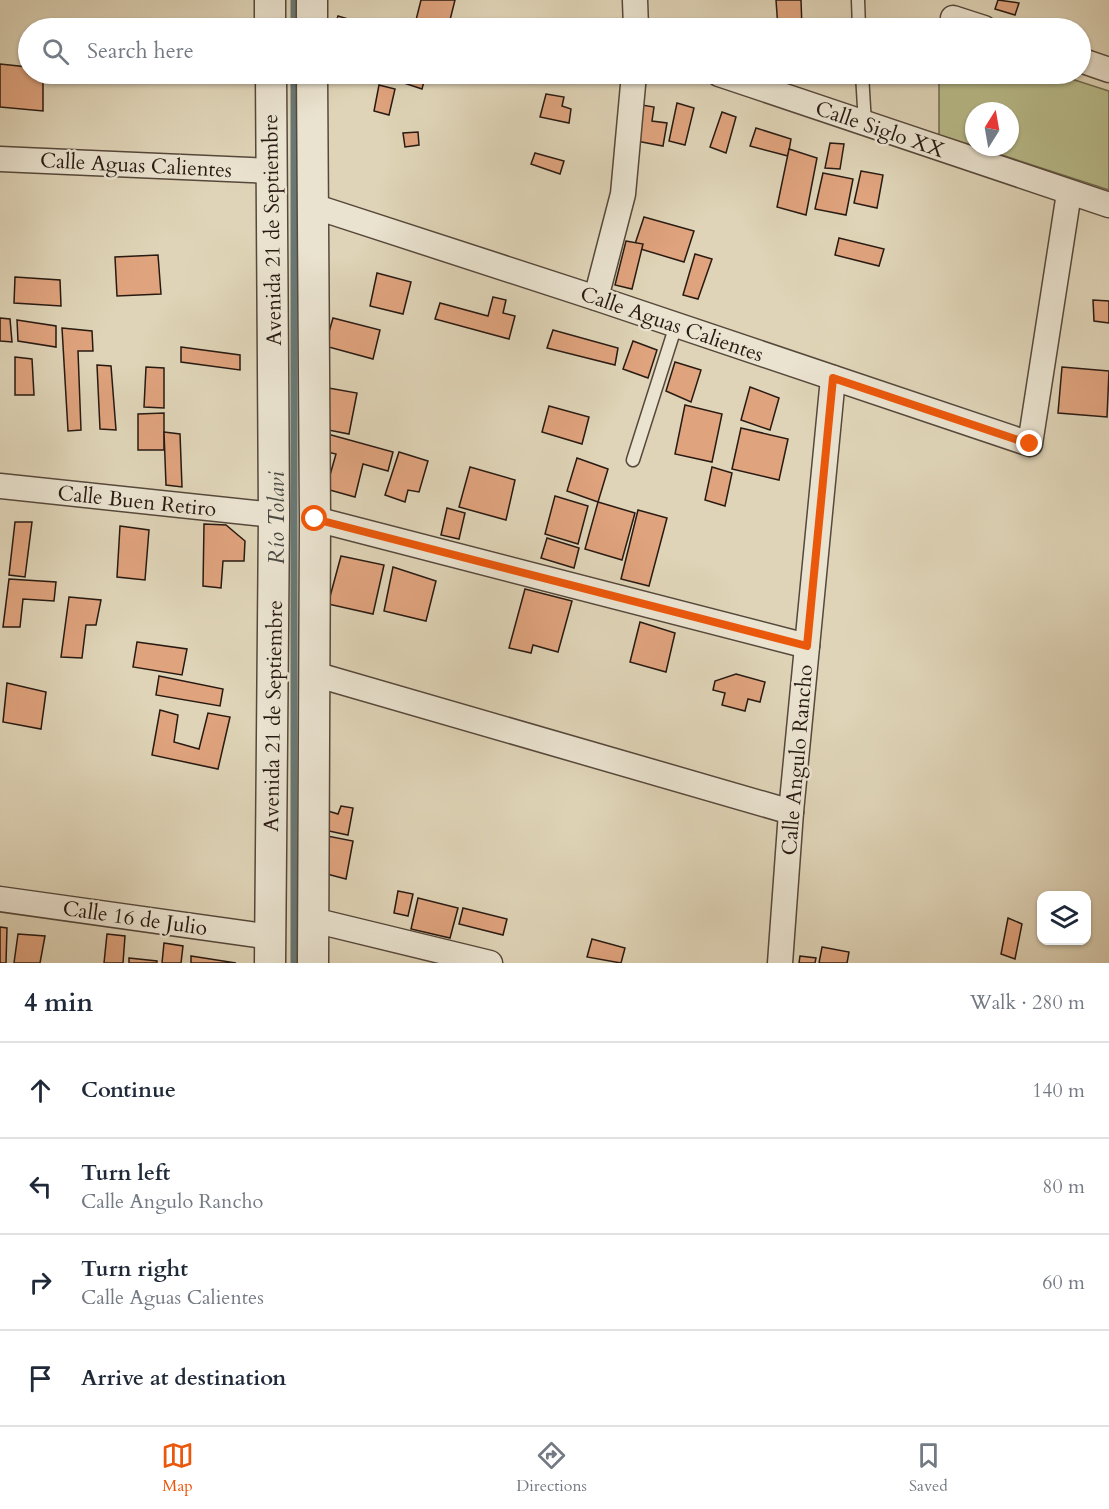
<!DOCTYPE html>
<html lang="en">
<head>
<meta charset="utf-8">
<style>
  :root { --surface:#fff; --page:#f2f2f3; --text:#1f2937; --muted:#747a83; --line:#e0e1e3; --accent:#ea580c }
  body { margin:0; font-family:Cardo,serif; background:var(--page); color:var(--text) }
  .controls { position:absolute; right:18px; bottom:18px; display:grid; overflow:hidden; border-radius:12px; box-shadow:0 2px 4px #0004 }
  .controls button { width:54px; height:54px; display:grid; place-items:center; padding:0; border:0; border-bottom:2px solid var(--line); background:var(--surface); color:var(--text); font:30px sans-serif }
  .compass { position:absolute; left:965px; top:102px; width:54px; height:54px; border-radius:50%; background:var(--surface); box-shadow:0 2px 4px #0004; rotate:11deg }
  .stop { position:absolute; width:18px; height:18px; margin:-14px; border:4px solid #ea580c; border-radius:50%; background:#fff }
  .stop.end { background:#ea580c; border-color:#fff; box-shadow:0 2px 6px #0008 }
  .list { margin:0; padding:0; list-style:none }
  h2 { display:flex; justify-content:space-between; align-items:center; height:78px; margin:0; padding:0 24px; font-size:26px }
  h2 small { font-size:20px; font-weight:400; color:var(--muted) }
  .list li { display:grid; grid-template-columns:39px 1fr auto; gap:18px; align-items:center; box-sizing:border-box; height:96px; padding:0 24px; border-top:2px solid var(--line) }
  .list b { display:block; font-size:22px; white-space:nowrap }
  .list p { margin:0; font-size:20px; white-space:nowrap; color:var(--muted) }
  .list em { font-size:20px; font-style:normal; color:var(--muted) }
  .icon { flex:none; width:33px; height:33px; fill:none; stroke:currentColor; stroke-width:2; stroke-linecap:round; stroke-linejoin:round }
  .map { position:relative; flex:none; width:1109px; height:963px; overflow:hidden }
  .search { position:absolute; background:var(--surface); box-shadow:0 2px 4px #0004; left:18px; right:18px; top:18px; height:66px; display:flex; align-items:center; gap:15px; box-sizing:border-box; padding:0 21px; border-radius:33px; color:var(--muted); font-size:22px }
  .sheet { height:462px; background:var(--surface) }
  nav { display:flex; justify-content:space-around; align-items:center; box-sizing:border-box; height:84px; border-top:2px solid var(--line); background:var(--surface); font-size:16px; color:var(--muted) }
  nav a { display:grid; justify-items:center; gap:3px }
  nav .on { color:var(--accent) }
  .map>svg:first-child { display:block }
  .green { fill:#b8bb8a; stroke:#706a4e; stroke-width:1.5 }
  .lines { fill:none; stroke-linecap:round; stroke-linejoin:round }
  .stream { stroke:#697874; stroke-width:7 }
  .building { fill:#dfa37d; stroke:#281a12; stroke-width:1.5 }
  .service-casing { stroke:#56483b; stroke-width:15 }
  .minor-casing { stroke:#56483b; stroke-width:27 }
  .tertiary-casing { stroke:#56483b; stroke-width:33 }
  .service { stroke:#eae3d0; stroke-width:12 }
  .minor { stroke:#eae3d0; stroke-width:24 }
  .tertiary { stroke:#eae3d0; stroke-width:30 }
  .route { stroke:#ea580c; stroke-width:8 }
  .labels { text-anchor:middle; stroke-width:5; stroke-linejoin:round; paint-order:stroke }
  .street-label { font-size:21px; fill:#281a12; stroke:#eae3d0 }
  .water-label { font-size:22px; font-style:italic; fill:#494943; stroke:#eae3d0 }
</style>
</head>
<body>
<div class="map">
<svg width="1109" height="963" viewBox="0 0 1109 963">
  <rect width="100%" height="100%" fill="#dfd4b7"/>
  <filter id="stains"><feTurbulence type="fractalNoise" baseFrequency=".00333" numOctaves="4"/><feColorMatrix values="0 0 0 0 .2 0 0 0 0 .09 0 0 0 0 .02 0 0 0 .5 -.17"/></filter>
  <radialGradient id="worn" r=".72"><stop offset=".6" stop-color="#630" stop-opacity="0"/><stop offset="1" stop-color="#630" stop-opacity=".3"/></radialGradient>
  <path class="green" d="M939 74H1056L1109 91V190L977 147H1010V111H974V146L939 135Z"/>
  <g class="lines">
    <g class="stream">
      <path d="M294 0V28"/>
      <path d="M294 74V963"/>
    </g>
  </g>
  <g class="building">
    <path d="M421 0H455L448 28H414Z"/>
    <path d="M776 0H801L802 28H778Z"/>
    <path d="M998 0 1019 3 1015 15 995 9Z"/>
    <path d="M338 16 378 28H334Z"/>
    <path d="M0 64 28 67V74H43V111L0 107Z"/>
    <path d="M377 74H426L422 89Z"/>
    <path d="M780 74H805L806 81 781 83Z"/>
    <path d="M379 85 395 89 389 115 374 111Z"/>
    <path d="M546 94 564 97 562 106 571 109 569 123 540 117Z"/>
    <path d="M677 103 694 108 685 145 669 141Z"/>
    <path d="M636 104 654 107 652 121 667 123 663 146 631 140Z"/>
    <path d="M722 112 736 117 726 153 710 147Z"/>
    <path d="M756 128 791 139 788 156 750 146Z"/>
    <path d="M418 132 419 145 405 147 403 133Z"/>
    <path d="M830 143 844 144 840 169 825 168Z"/>
    <path d="M789 149 817 158 806 215 777 207Z"/>
    <path d="M535 153 564 161 560 174 531 164Z"/>
    <path d="M861 171 883 175 877 208 854 203Z"/>
    <path d="M823 173 853 179 846 215 815 209Z"/>
    <path d="M644 217 694 231 684 262 634 247Z"/>
    <path d="M839 238 884 249 879 266 835 255Z"/>
    <path d="M626 241 643 244 632 289 615 285Z"/>
    <path d="M695 254 712 259 698 299 683 295Z"/>
    <path d="M158 255 161 294 117 296 115 257Z"/>
    <path d="M377 273 411 282 403 314 370 306Z"/>
    <path d="M15 277 60 280 61 306 14 303Z"/>
    <path d="M493 297 506 300 503 313 515 316 509 339 435 319 440 303 488 316Z"/>
    <path d="M1093 300 1109 301V323L1094 321Z"/>
    <path d="M0 318 10 319 12 342 0 341Z"/>
    <path d="M333 318 380 330 373 359 325 346Z"/>
    <path d="M17 320 56 326V347L18 341Z"/>
    <path d="M62 328 92 331 93 351H78L81 430 68 431Z"/>
    <path d="M553 330 618 348 615 365 547 348Z"/>
    <path d="M633 341 657 350 648 378 623 369Z"/>
    <path d="M181 347 240 355V370L181 362Z"/>
    <path d="M15 357 32 359 34 395H15Z"/>
    <path d="M675 362 701 370 691 402 666 391Z"/>
    <path d="M97 365 111 366 116 430 100 429Z"/>
    <path d="M146 367 164 368V408L144 407Z"/>
    <path d="M1062 367 1109 371 1107 417 1058 413Z"/>
    <path d="M323 387 357 393 349 434 323 429Z"/>
    <path d="M750 387 779 398 770 430 741 420Z"/>
    <path d="M685 405 722 414 712 462 675 454Z"/>
    <path d="M549 406 589 417 582 444 542 432Z"/>
    <path d="M164 413V450H138V414Z"/>
    <path d="M741 428 788 439 779 480 732 469Z"/>
    <path d="M164 432 180 434 182 487 166 485Z"/>
    <path d="M324 433 393 452 388 471 363 464 355 497 326 489 336 454 319 450Z"/>
    <path d="M399 452 428 461 419 492 408 490 405 502 385 495Z"/>
    <path d="M577 458 608 469 598 502 567 491Z"/>
    <path d="M470 467 515 480 506 520 459 507Z"/>
    <path d="M712 467 732 473 725 506 705 500Z"/>
    <path d="M555 496 588 506 578 544 545 534Z"/>
    <path d="M598 502 635 513 622 560 585 549Z"/>
    <path d="M447 508 465 513 459 539 441 535Z"/>
    <path d="M638 510 667 518 649 586 621 579Z"/>
    <path d="M15 522H32L25 577 9 575Z"/>
    <path d="M204 524 226 525 245 541 244 561H223L221 588 203 586Z"/>
    <path d="M120 526 149 530 145 580 117 577Z"/>
    <path d="M547 538 579 548 574 568 541 558Z"/>
    <path d="M341 556 384 565 373 614 328 604Z"/>
    <path d="M393 567 436 581 426 621 384 611Z"/>
    <path d="M9 579 56 582 54 601 23 599 20 627H3Z"/>
    <path d="M525 589 572 601 558 652 533 645 531 653 509 648Z"/>
    <path d="M69 597 101 600 96 625H86L82 658 61 657Z"/>
    <path d="M640 622 675 633 666 672 630 662Z"/>
    <path d="M137 642 187 649 182 675 133 667Z"/>
    <path d="M736 674 765 682 760 702 748 699 745 711 722 705 725 693 713 690 715 681Z"/>
    <path d="M159 676 223 689 220 706 156 695Z"/>
    <path d="M7 683 46 692 41 729 3 722Z"/>
    <path d="M160 710 178 715 174 742 199 749 208 713 230 717 218 769 152 755Z"/>
    <path d="M341 806 353 808 348 835 324 830 328 811 338 814Z"/>
    <path d="M322 835 353 841 346 879 319 872Z"/>
    <path d="M398 891 413 894 408 916 394 913Z"/>
    <path d="M418 898 458 908 450 938 411 929Z"/>
    <path d="M463 908 507 919 503 935 459 924Z"/>
    <path d="M1008 918 1022 924 1015 959 1001 954Z"/>
    <path d="M0 927 7 928 6 963H0Z"/>
    <path d="M18 934 45 936 40 963H14Z"/>
    <path d="M107 934 125 936 123 963H104Z"/>
    <path d="M592 939 625 948 621 963 587 957Z"/>
    <path d="M164 943 183 946 181 963H162Z"/>
    <path d="M822 947 849 952 847 963H819Z"/>
    <path d="M191 956 236 963H191Z"/>
    <path d="M800 956 816 958 815 963H799Z"/>
    <path d="M129 958 157 961V963H129Z"/>
  </g>
  <g class="lines">
    <g class="service-casing">
      <g id="service">
        <path d="M858 0 859 28"/>
        <path d="M862 74 865 124"/>
        <path d="M633 460 676 325"/>
      </g>
    </g>
    <g class="minor-casing">
      <g id="minor">
        <path d="M635 0 636 28"/>
        <path d="M953 18 984 28"/>
        <path d="M1080 60 1109 70"/>
        <path d="M719 74 1109 205"/>
        <path d="M0 159 272 171"/>
        <path d="M313 206 596 298 1030 444 1069 193"/>
        <path d="M596 298 623 194 634 74"/>
        <path d="M0 486 274 515"/>
        <path d="M315 519 807 646"/>
        <path d="M314 674 791 812"/>
        <path d="M0 899 271 937"/>
        <path d="M313 920 490 963"/>
        <path d="M780 963 791 812 833 378"/>
      </g>
    </g>
    <g class="tertiary-casing">
      <g id="tertiary">
        <path d="M270 0V28"/>
        <path d="M312 0V28"/>
        <path d="M312 74 315 519 313 963"/>
        <path d="M270 963 274 515 271 74"/>
      </g>
    </g>
    <use href="#service" class="service"/>
    <use href="#minor" class="minor"/>
    <use href="#tertiary" class="tertiary"/>
  </g>
  <g class="lines">
    <path class="route" d="M315 519 807 646 833 378 1030 444"/>
  </g>
  <g class="labels">
    <g class="street-label">
      <text transform="translate(880 129) rotate(19)" y="7">Calle Siglo XX</text>
      <text transform="translate(136 165) rotate(3)" y="7">Calle Aguas Calientes</text>
      <text transform="translate(272 230) rotate(-91)" y="7">Avenida 21 de Septiembre</text>
      <text transform="translate(672 324) rotate(19)" y="7">Calle Aguas Calientes</text>
      <text transform="translate(137 501) rotate(6)" y="7">Calle Buen Retiro</text>
      <text transform="translate(273 716) rotate(-89)" y="7">Avenida 21 de Septiembre</text>
      <text transform="translate(797 760) rotate(-85)" y="7">Calle Angulo Rancho</text>
      <text transform="translate(135 918) rotate(8)" y="7">Calle 16 de Julio</text>
    </g>
    <g class="water-label">
      <text transform="translate(276 518) rotate(-90)" y="8">Río Tolavi</text>
    </g>
  </g>
  <rect width="100%" height="100%" filter="url(#stains)"/>
  <rect width="100%" height="100%" fill="url(#worn)"/>
</svg>
<div class="controls">
<button><svg class="icon" aria-label="layers" viewBox="0 0 24 24"><path d="M12 4l9 5-9 5-9-5zM3 14l9 5 9-5"/></svg></button>
</div>
<svg class="compass" viewBox="-18 -18 36 36"><path d="M0-13l5 13h-10z" fill="#e53935"/><path d="M0 13l5-13h-10z" fill="#747a83"/></svg>
<div class="stop" style="left:315px;top:519px"></div>
<div class="stop end" style="left:1030px;top:444px"></div>
<div class="search"><svg class="icon" aria-label="search" viewBox="0 0 24 24"><circle cx="10" cy="10" r="6"/><path d="M15 15l6 6"/></svg>Search here</div>
</div>
<section class="sheet">
<h2>4 min<small>Walk · 280 m</small></h2>
<ul class="list">
<li><svg class="icon" aria-label="ahead" viewBox="0 0 24 24"><path d="M12 20V5M6 11l6-6 6 6"/></svg><div><b>Continue</b></div><em>140 m</em></li>
<li><svg class="icon" aria-label="left" viewBox="0 0 24 24"><path d="M17 20v-9H6M10 6l-5 5 5 5"/></svg><div><b>Turn left</b><p>Calle Angulo Rancho</p></div><em>80 m</em></li>
<li><svg class="icon" aria-label="right" viewBox="0 0 24 24"><path d="M7 20v-9h11M14 6l5 5-5 5"/></svg><div><b>Turn right</b><p>Calle Aguas Calientes</p></div><em>60 m</em></li>
<li><svg class="icon" aria-label="arrive" viewBox="0 0 24 24"><path d="M6 21V4h12l-3 4 3 4H6"/></svg><div><b>Arrive at destination</b></div></li>
</ul>
</section>
<nav>
<a class="on"><svg class="icon" aria-label="map" viewBox="0 0 24 24"><path d="M3 6l6-2 6 2 6-2v14l-6 2-6-2-6 2zM9 4v14M15 6v14"/></svg>Map</a>
<a><svg class="icon" aria-label="directions" viewBox="0 0 24 24"><path d="M12 3l9 9-9 9-9-9zM9 14v-3h6M13 9l2 2-2 2"/></svg>Directions</a>
<a><svg class="icon" aria-label="saved" viewBox="0 0 24 24"><path d="M7 4h10v16l-5-4-5 4z"/></svg>Saved</a>
</nav>
</body>
</html>
